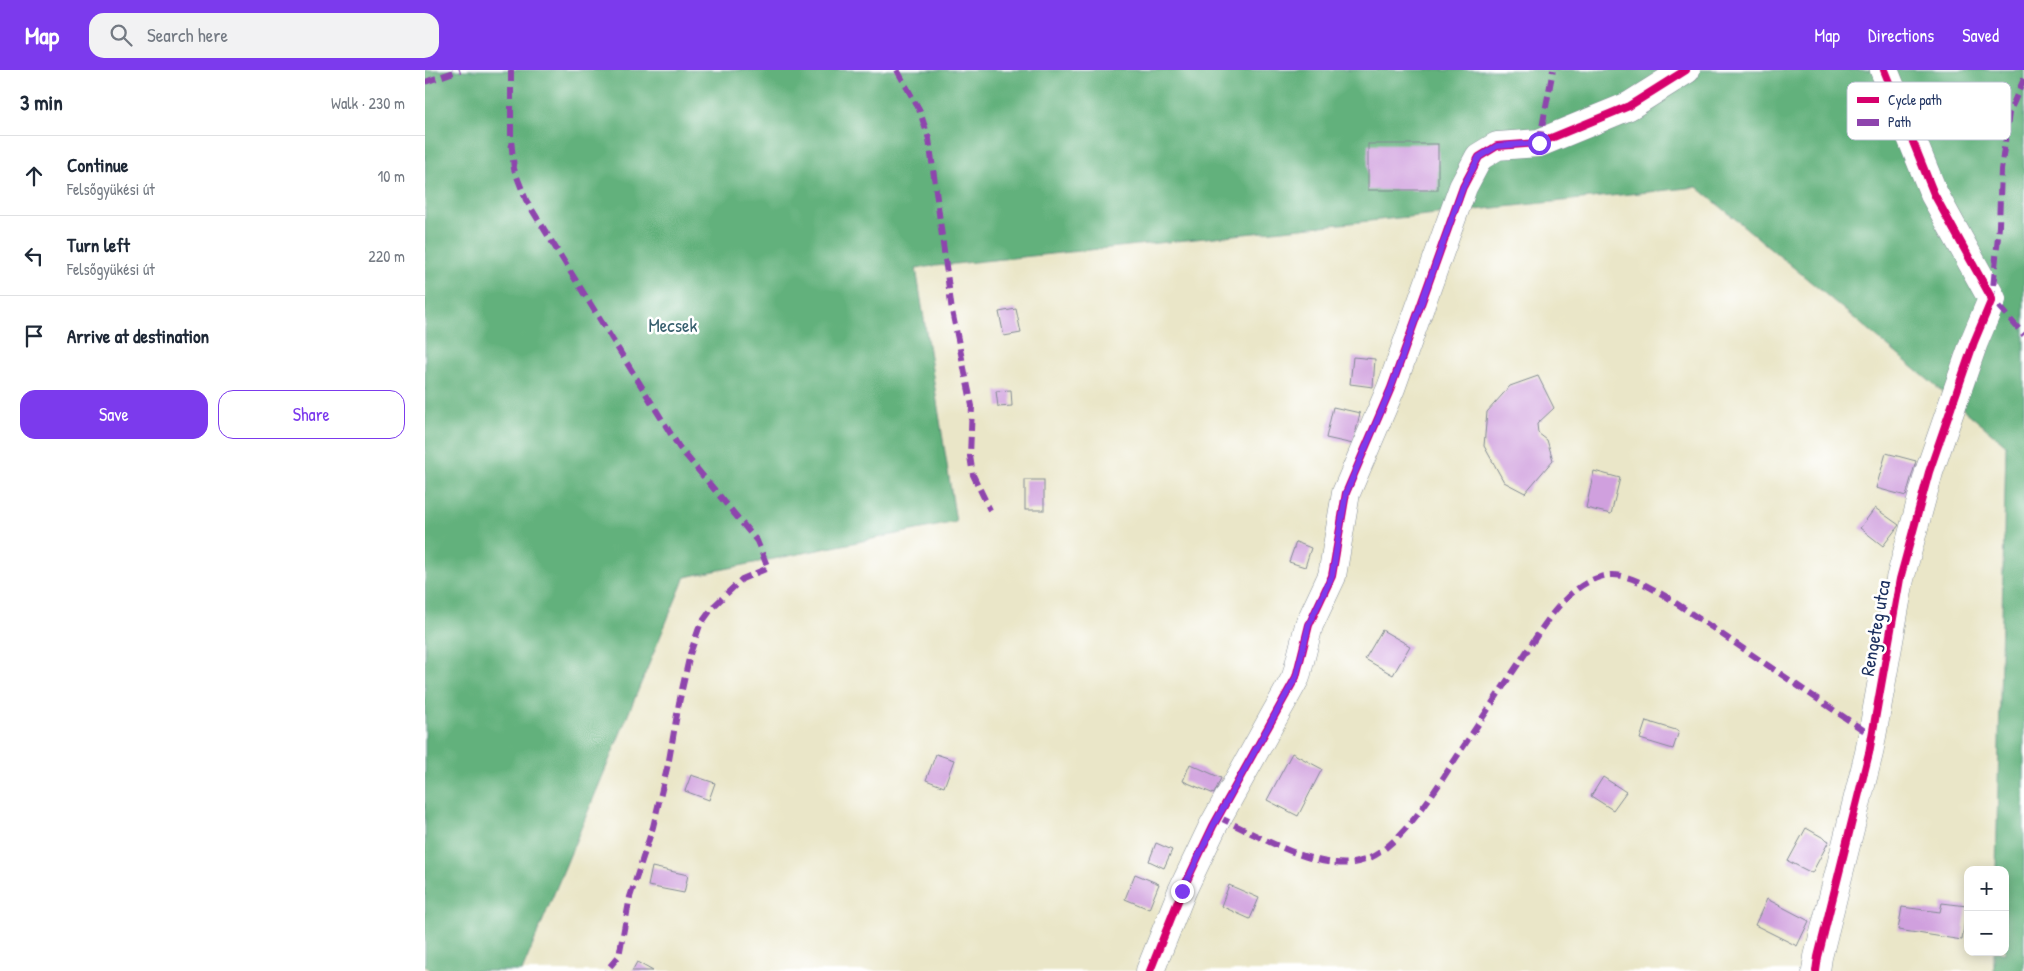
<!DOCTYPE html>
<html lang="en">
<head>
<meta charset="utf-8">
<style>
  :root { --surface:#fff; --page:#f2f2f3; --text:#1f2937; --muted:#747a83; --line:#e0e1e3; --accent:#7c3aed }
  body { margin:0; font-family:"Patrick Hand",sans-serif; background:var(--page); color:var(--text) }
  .controls { position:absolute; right:15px; bottom:15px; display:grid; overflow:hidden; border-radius:10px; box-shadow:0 2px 12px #0003 }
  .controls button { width:45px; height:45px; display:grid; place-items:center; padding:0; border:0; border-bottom:1px solid var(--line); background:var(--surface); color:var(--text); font:25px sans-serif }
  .stop { position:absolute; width:15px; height:15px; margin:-11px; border:4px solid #7c3aed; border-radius:50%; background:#fff }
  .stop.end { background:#7c3aed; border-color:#fff; box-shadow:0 1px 5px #0008 }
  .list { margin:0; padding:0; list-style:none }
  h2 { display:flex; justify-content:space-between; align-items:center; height:65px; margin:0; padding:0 20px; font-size:21px }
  h2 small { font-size:16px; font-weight:400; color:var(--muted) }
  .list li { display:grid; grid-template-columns:32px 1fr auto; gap:15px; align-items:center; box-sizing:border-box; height:80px; padding:0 20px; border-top:1px solid var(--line) }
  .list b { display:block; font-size:19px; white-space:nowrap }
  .list p { margin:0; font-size:16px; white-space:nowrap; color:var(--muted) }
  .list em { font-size:16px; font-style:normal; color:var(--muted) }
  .actions { display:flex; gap:10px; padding:15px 20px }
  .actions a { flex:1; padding:11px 0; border:1px solid var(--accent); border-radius:15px; text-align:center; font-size:18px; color:var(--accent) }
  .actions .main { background:var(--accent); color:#fff }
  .icon { flex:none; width:28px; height:28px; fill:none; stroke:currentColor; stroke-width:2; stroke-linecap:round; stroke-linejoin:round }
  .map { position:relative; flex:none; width:1599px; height:901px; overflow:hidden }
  header { display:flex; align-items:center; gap:30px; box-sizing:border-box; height:70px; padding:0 25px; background:var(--accent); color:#fff }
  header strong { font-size:24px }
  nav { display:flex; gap:28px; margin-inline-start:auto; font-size:18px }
  .search { width:350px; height:45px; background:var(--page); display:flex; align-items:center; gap:12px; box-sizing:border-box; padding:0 18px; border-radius:15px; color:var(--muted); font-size:19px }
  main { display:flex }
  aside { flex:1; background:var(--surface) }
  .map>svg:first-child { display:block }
  .forest { fill:#62b17c; stroke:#3e706d }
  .building { fill:#d0a0de }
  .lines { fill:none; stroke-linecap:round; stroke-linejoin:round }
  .minor-casing { stroke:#828a93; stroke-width:29 }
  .minor { stroke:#fff; stroke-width:28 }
  .quiet { stroke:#8e44ad; stroke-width:6; stroke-dasharray:12 6; stroke-linecap:butt }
  .cycleway-casing { stroke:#fff; stroke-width:11 }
  .cycleway { stroke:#d6006c; stroke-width:8 }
  .route { stroke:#7c3aed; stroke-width:6 }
  .labels { text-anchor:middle; stroke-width:5; stroke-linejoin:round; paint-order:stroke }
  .park-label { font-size:19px; fill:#375f6e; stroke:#fff }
  .street-label { font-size:19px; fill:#1b2f5e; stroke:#fff }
  .key { fill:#fff; stroke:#bbc1cf; stroke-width:1 }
  .key-label { font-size:14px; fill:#1b2f5e }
</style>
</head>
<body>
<header>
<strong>Map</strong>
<div class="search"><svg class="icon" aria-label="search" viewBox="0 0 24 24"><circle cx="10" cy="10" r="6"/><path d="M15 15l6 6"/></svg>Search here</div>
<nav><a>Map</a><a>Directions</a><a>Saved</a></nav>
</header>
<main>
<aside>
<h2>3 min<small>Walk · 230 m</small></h2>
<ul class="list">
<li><svg class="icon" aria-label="ahead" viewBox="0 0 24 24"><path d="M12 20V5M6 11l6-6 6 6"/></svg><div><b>Continue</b><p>Felsőgyükési út</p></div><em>10 m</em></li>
<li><svg class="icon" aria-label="left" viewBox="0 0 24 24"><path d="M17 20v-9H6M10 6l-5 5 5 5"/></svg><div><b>Turn left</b><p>Felsőgyükési út</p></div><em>220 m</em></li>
<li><svg class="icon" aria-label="arrive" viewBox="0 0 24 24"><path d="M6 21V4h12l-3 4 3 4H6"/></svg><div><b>Arrive at destination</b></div></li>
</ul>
<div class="actions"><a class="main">Save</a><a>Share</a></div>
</aside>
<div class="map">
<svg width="1599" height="901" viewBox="0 0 1599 901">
  <rect width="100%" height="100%" fill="#fff"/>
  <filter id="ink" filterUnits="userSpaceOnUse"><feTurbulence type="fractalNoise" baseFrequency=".02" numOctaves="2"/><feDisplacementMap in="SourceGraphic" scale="10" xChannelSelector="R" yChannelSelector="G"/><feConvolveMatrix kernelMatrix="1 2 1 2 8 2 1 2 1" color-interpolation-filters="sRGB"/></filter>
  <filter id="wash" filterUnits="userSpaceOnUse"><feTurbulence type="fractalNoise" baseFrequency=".0096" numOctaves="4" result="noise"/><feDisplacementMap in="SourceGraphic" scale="20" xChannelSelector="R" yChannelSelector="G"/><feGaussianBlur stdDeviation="1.12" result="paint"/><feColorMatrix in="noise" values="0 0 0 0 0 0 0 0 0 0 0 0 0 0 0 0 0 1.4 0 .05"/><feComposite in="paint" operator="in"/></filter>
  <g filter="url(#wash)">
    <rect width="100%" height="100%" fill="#eae6c8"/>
    <path class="forest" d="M0 0H1599V901H1569V882H1580V800H1571L1581 375 1272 117 491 198 531 452 260 507 97 901H6L0 895Z"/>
    <g id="blocks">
      <g class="building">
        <rect x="943" y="74" width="70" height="46"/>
        <path d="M591 239 596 263 579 266 574 242Z"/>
        <path d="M928 287 950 289 948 317 925 314Z"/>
        <path d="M1113 306 1129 338 1112 354 1113 363 1122 370 1128 390 1100 423 1079 412 1059 376 1062 342 1085 316Z"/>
        <path d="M586 320 587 336 573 337 571 321Z"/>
        <path d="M908 337 935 343 928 374 901 368Z"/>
        <path d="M1461 383 1491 391 1481 426 1451 418Z"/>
        <path d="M1169 401 1195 408 1186 444 1161 438Z"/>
        <rect x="600" y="410" width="19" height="30"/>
        <path d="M1450 438 1474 455 1458 476 1435 458Z"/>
        <path d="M871 472 886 478 880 497 864 492Z"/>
        <path d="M957 560 985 576 968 605 940 589Z"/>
        <path d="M1221 651 1254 661 1248 679 1215 669Z"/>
        <path d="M867 683 897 699 873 746 842 730Z"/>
        <path d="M511 684 529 690 519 717 501 710Z"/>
        <path d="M765 694 796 708 789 724 758 711Z"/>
        <path d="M266 705 290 713 284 730 260 721Z"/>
        <path d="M1178 707 1201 722 1188 740 1166 726Z"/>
        <path d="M1381 758 1404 771 1387 803 1363 791Z"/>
        <path d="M731 773 747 780 739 798 724 791Z"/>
        <path d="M227 797 263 805 259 823 223 816Z"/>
        <path d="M710 804 734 814 724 839 700 829Z"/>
        <path d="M804 815 834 828 825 849 796 836Z"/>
        <path d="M1342 829 1384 851 1372 876 1330 855Z"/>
        <path d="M1517 833 1542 836 1537 870 1473 860 1477 837 1515 842Z"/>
        <path d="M212 892 228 901H207Z"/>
      </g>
    </g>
  </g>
  <g filter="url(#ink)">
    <use href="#blocks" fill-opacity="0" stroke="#828a93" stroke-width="1"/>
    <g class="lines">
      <g class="minor-casing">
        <g id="minor">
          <path d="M725 901 757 821 788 756 871 607 884 555 907 506 921 423 966 318 1038 117 1054 87 1072 76 1114 73 1204 36 1261 0"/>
          <path d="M1391 901 1393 887 1444 683 1475 509 1504 402 1549 272 1567 229 1509 124 1459 0"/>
        </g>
      </g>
      <use href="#minor" class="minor"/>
      <g class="quiet">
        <path d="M86 0V69L89 99 101 130 254 377 332 471 343 498 317 509 288 537 275 555 265 584 254 633 244 690 228 757 205 827 194 886 181 901"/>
        <path d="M472 0 494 39 504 69 527 241 547 336 545 386 548 405 565 440"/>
        <path d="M1599 9 1584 43 1576 100 1574 156 1567 229 1599 265"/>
        <path d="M0 12 35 0"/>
        <path d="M1114 73 1128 0"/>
        <path d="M793 747C831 764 885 798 928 793 942 791 954 784 964 775 990 753 1013 716 1031 688 1054 653 1077 618 1100 584 1119 555 1140 518 1175 507 1198 499 1222 516 1242 527L1447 666"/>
      </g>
      <g class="cycleway-casing">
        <g id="cycleway">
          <path d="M725 901 757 821 788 756 871 607 884 555 907 506 921 423 966 318 1038 117 1054 87 1072 76 1114 73 1204 36 1261 0"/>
          <path d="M1391 901 1393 887 1444 683 1475 509 1504 402 1549 272 1567 229 1509 124 1459 0"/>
        </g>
      </g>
      <use href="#cycleway" class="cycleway"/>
    </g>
  </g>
  <g class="lines" filter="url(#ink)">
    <path class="route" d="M757 821 788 756 871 607 884 554 907 506 921 423 966 318 1038 117 1054 87 1072 76 1114 73"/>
  </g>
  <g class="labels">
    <g class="park-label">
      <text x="248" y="262">Mecsek</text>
    </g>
    <g class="street-label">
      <text transform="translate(1450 558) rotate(-80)" y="7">Rengeteg utca</text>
    </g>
  </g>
  <rect x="1422" y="12" width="164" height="58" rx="8" class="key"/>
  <rect x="1432" y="27" width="22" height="6" fill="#d6006c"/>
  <rect x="1432" y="49" width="22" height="7" fill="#8e44ad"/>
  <g class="key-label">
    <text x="1463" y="35">Cycle path</text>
    <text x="1463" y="57">Path</text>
  </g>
</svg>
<div class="controls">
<button>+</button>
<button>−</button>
</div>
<div class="stop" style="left:1114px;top:73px"></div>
<div class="stop end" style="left:757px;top:821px"></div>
</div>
</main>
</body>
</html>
